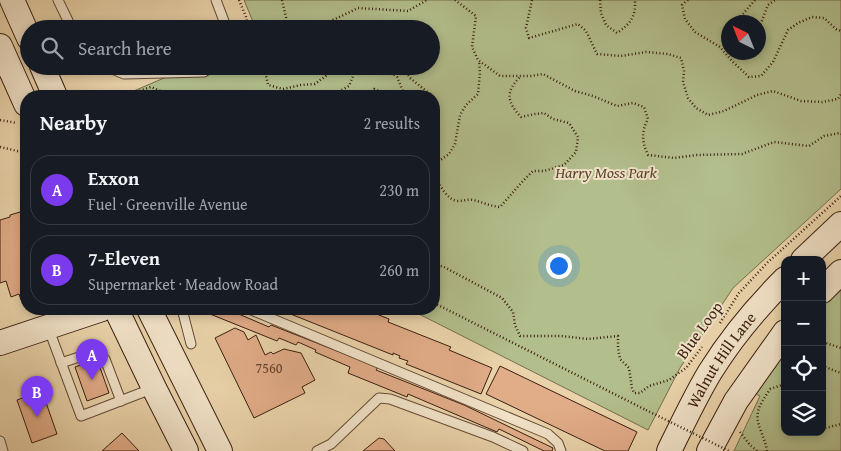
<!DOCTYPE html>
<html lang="en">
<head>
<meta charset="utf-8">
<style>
  :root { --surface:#171b24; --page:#242831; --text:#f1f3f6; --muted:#9ea1a6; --line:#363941; --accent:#7c3aed }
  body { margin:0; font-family:"Gentium Book Plus",serif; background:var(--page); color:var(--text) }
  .controls { position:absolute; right:15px; bottom:15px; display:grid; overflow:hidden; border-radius:10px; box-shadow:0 2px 8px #0003 }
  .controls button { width:45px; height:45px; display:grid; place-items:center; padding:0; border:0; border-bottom:1px solid var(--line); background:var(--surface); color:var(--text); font:25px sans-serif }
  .compass { position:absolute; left:721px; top:15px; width:45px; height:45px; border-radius:50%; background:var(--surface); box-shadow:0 2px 8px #0003; rotate:317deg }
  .you { position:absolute; left:558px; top:265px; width:18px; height:18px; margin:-12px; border:4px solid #fff; border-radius:50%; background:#1a73e8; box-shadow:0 0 0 8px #1a73e833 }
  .badge { display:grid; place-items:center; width:32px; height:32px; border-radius:50%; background:var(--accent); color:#fff; font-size:16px; font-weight:700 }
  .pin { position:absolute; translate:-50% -41px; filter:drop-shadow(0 1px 2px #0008) }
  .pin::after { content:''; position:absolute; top:26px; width:18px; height:15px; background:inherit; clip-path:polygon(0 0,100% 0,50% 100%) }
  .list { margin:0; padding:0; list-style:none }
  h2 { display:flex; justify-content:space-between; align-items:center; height:65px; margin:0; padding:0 20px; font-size:21px }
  h2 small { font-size:16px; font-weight:400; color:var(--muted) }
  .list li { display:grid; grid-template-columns:32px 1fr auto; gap:15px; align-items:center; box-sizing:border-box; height:70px; margin:0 10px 10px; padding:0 10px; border:1px solid var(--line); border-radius:20px }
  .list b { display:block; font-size:19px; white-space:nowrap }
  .list p { margin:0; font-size:16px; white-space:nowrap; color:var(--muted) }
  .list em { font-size:16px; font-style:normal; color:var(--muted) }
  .icon { flex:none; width:28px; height:28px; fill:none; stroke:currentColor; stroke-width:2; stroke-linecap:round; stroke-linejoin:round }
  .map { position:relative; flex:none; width:841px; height:451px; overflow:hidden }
  .search { position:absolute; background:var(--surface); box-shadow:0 2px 8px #0003; left:20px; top:20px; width:420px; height:55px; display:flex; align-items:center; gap:12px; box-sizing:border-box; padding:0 18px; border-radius:28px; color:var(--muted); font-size:19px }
  .panel { position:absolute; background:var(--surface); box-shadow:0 2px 8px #0003; left:20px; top:90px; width:420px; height:225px; border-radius:20px }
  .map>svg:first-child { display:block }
  .green { fill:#b2be8c; stroke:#766e4e; fill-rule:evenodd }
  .building { fill:#e1ac88; stroke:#3b1e0f }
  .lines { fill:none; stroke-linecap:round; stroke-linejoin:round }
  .lane-casing { stroke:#674b36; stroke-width:11 }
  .secondary-casing { stroke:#3b1e0f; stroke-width:26 }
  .path { stroke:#3b1e0f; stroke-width:2.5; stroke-dasharray:1 2.5; stroke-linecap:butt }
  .lane { stroke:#f1e2c8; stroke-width:9 }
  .secondary { stroke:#f1e2c8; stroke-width:24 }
  .path-bridge { stroke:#3b1e0f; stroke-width:2.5; stroke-dasharray:1 2.5; stroke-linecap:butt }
  .labels { text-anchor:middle; stroke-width:4; stroke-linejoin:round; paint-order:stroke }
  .number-label { font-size:14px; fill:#64422d }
  .park-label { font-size:16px; font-style:italic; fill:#59462e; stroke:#f1e2c8 }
  .street-label { font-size:16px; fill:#3b1e0f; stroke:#f1e2c8 }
</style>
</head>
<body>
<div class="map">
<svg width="841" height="451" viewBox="0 0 841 451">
  <rect width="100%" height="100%" fill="#ead3aa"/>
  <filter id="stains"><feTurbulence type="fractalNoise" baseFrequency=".004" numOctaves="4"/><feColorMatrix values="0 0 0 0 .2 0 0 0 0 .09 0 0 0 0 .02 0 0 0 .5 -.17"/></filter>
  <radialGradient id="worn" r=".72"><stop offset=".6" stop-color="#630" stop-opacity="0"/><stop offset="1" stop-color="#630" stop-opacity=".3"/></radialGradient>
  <g class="green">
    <path d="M244 0H841V189L733 288 680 368 648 430 409 309H434V96H122L192 66H431V29H256ZM728 22H758V52H728Z"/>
    <path d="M841 286V451H734L760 396 754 393 785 342V432H822V305Z"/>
  </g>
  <g class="building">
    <path d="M20 212 26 232V298L21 300 19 294 11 297 6 281 0 283V220L10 217V215Z"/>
    <path d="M201 309H235L234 312 269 327 271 325 378 367 376 370 464 405 553 448 552 451H544L499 429 497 432 408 394 407 397 348 373 350 367 315 352 316 350 298 342 296 345 279 338 277 341 200 310Z"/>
    <path d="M278 309H364L389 319 388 322 451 347 449 350 492 368 481 394 406 364 408 361 399 358 400 356 393 353V355Z"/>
    <path d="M235 328 244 332 248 340 256 335 265 355 271 352 273 354 284 349 301 353 315 380 302 387 305 393 254 418 215 338Z"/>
    <path d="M97 359 109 393 87 401 75 367Z"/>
    <path d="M500 366 637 432 628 451H605L486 394Z"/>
    <path d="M42 391 57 434 32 443 17 400Z"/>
    <path d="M122 433 139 451H102Z"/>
    <path d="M379 438 384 439 395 451H363Z"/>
  </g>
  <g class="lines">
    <g class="lane-casing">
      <g id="lane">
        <path d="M58 0 72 29"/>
        <path d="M216 0 227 29"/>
        <path d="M105 66 124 74 204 72 212 66"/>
        <path d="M182 309 191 344"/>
        <path d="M249 309 548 434 558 443 561 451"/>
        <path d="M48 327 81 416 154 388"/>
        <path d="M61 363 91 353 98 355 105 359 121 401"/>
        <path d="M0 441 3 451"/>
        <path d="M317 451 331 444 379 398 390 399 493 437 523 451"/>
      </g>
    </g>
    <g class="secondary-casing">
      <g id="secondary">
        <path d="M12 0 29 38"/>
        <path d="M0 46 26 104"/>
        <path d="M42 66 55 96"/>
        <path d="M803 260 841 224"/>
        <path d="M822 291 841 272"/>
        <path d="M116 309 154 388 186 451"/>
        <path d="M149 309 220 451"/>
        <path d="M0 343 102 309"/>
        <path id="s1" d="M669 451C682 425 695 397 710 372 731 338 757 307 785 279"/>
        <path d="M709 451 736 401 785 332"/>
      </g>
    </g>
    <g class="path">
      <path d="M239 0 246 17 248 29"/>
      <path d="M282 0 288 26 294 29"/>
      <path d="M455 0 476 16 472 47 478 60 500 76H531L543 74 575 91 593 96 617 106 633 103 644 107 648 119C641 132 642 142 648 155L674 158 697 155 742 154 774 142 809 146 824 136 840 133 841 134"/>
      <path d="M532 0 526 28 529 38 578 24 586 31 597 54 621 56 646 52 668 54 681 58 684 71 683 82 688 98 696 108 708 115 724 111 757 95 773 91 801 101 822 102 838 99 841 94"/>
      <path d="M600 0 601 13 606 25 617 33C630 24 636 17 635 0"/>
      <path d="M688 0 682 5 685 19 695 32 720 47 733 62 749 77 761 76 773 62 788 30 798 23 812 17 824 18 836 29 841 31"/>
      <path d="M736 22 755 0"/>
      <path d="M322 29 333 20 358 8 408 11 427 0"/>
      <path d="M758 31 768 5 775 0"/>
      <path d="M264 66 268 85 283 89 301 85 315 84 327 75 335 66"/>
      <path d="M383 66 397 77 404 94 407 96"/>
      <path d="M403 66 410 78 430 94 429 96"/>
      <path d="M131 96 133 93 151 87 172 96"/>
      <path d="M287 96 309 95 310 96"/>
      <path d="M339 96 340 91 349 86 354 74 365 66"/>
      <path d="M366 96 374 89 385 93 386 96"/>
      <path d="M0 120 17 123"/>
      <path d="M0 147 26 153"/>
      <path d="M434 167 439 161 449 154 455 144 460 115 466 105 478 94 480 72 479 62"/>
      <path d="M434 176C440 184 446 199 457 201 463 201 468 199 473 200 482 202 490 206 500 207 511 195 521 182 533 171H544L564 165 576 152 578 137 569 123 553 119 544 113 535 114 521 117C507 102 505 92 520 77"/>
      <path d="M434 264 444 267 502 298 513 312 515 325 520 336H561L588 339 618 336V348L620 359 629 368 632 388 634 393H640L649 386 669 380 686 368 702 347"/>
      <path d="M434 303 646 410"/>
      <path d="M720 323 739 293 767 263 841 196"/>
      <path d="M823 342 841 348"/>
      <path d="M822 366 841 373"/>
      <path d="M822 429 841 424"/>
      <path d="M740 432 750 445 757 451"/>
      <path d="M797 432 799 433 805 432"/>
      <path d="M767 451C766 443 763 438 761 431 753 412 760 405 770 389L782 385 785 386"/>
    </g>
    <use href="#lane" class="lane"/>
    <use href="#secondary" class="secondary"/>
    <path class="path-bridge" d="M646 410 729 451"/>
  </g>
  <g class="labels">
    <g class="number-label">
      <text x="269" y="373">7560</text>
    </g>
    <g class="park-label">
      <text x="606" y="178">Harry Moss Park</text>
    </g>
    <g class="street-label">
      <text transform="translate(699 330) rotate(-54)" y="6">Blue Loop</text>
      <text dy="6" stroke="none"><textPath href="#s1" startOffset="105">Walnut Hill Lane</textPath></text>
    </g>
  </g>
  <rect width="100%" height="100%" filter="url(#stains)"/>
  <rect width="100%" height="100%" fill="url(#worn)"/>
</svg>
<div class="controls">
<button>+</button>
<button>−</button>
<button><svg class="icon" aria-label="locate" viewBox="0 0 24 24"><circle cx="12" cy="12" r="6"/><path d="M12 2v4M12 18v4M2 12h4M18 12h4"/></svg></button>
<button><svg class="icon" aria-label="layers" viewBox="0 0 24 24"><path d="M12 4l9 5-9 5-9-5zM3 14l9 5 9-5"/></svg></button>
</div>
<svg class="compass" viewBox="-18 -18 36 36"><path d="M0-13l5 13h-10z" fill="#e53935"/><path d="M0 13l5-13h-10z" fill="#9ea1a6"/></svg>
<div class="you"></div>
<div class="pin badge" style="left:92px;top:380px">A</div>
<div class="pin badge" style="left:37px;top:417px">B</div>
<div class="search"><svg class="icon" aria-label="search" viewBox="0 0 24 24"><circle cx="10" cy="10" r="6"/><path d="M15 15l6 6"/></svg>Search here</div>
<section class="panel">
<h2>Nearby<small>2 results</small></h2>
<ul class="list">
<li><span class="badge">A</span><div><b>Exxon</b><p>Fuel · Greenville Avenue</p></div><em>230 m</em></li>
<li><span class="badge">B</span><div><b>7-Eleven</b><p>Supermarket · Meadow Road</p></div><em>260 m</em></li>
</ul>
</section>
</div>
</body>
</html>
